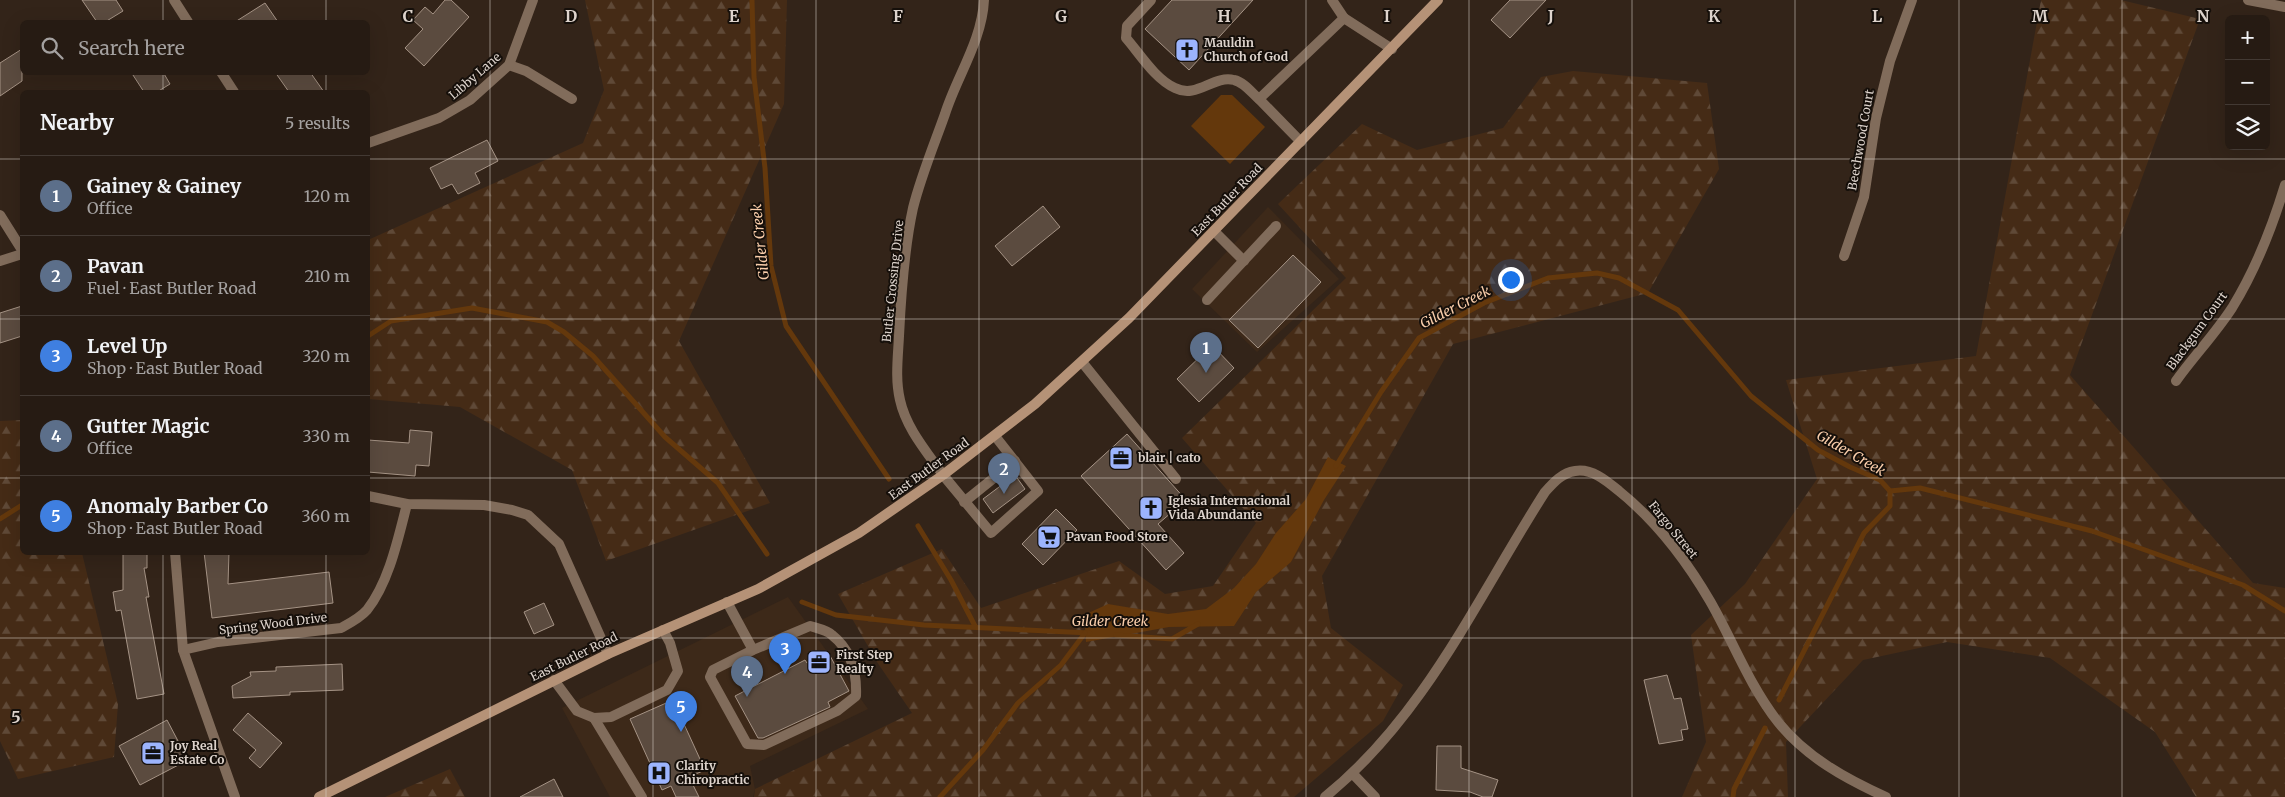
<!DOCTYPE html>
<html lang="en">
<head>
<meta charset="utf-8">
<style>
  :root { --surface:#261b13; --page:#322821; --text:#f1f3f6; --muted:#a4a1a0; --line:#423933; --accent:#0b8043 }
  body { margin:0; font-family:Merriweather,serif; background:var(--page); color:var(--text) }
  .controls { position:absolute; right:15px; top:15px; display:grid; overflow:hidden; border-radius:8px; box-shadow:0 5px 20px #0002 }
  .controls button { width:45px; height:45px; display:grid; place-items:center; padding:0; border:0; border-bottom:1px solid var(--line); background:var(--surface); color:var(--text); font:25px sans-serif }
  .you { position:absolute; left:1510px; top:279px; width:18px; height:18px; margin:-12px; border:4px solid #fff; border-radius:50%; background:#1a73e8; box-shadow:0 0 0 8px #1a73e833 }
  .badge { display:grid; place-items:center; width:32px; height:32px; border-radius:50%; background:var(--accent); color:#fff; font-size:16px; font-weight:700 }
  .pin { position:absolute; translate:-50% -41px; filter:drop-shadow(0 1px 2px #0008) }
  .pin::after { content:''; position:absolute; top:26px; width:18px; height:15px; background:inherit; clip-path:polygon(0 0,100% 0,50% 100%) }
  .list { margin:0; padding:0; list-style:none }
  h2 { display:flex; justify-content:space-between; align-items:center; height:65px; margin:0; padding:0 20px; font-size:21px }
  h2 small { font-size:16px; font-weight:400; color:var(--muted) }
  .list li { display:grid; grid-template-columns:32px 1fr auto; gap:15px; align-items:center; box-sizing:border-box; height:80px; padding:0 20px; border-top:1px solid var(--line) }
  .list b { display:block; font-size:19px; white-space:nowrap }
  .list p { margin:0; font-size:16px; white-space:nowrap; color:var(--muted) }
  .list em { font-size:16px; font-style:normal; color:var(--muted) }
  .icon { flex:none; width:28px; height:28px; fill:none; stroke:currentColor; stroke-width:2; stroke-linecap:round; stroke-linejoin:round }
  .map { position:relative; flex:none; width:2285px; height:797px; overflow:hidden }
  .search { position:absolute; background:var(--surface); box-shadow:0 5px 20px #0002; left:20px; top:20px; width:350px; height:55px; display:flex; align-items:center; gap:12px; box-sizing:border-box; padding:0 18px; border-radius:8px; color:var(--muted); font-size:19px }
  .panel { position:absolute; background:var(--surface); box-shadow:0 5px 20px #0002; left:20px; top:90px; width:350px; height:465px; border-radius:8px }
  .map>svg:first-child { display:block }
  .built { fill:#3d2919 }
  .forest { fill:url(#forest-firs) }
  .water { fill:#64380c }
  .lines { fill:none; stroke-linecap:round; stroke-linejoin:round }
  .stream { stroke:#64380c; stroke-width:5 }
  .building { fill:#5b4b3f; stroke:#a59385 }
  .lane { stroke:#816c5b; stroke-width:10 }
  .street { stroke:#816c5b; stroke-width:10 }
  .secondary { stroke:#b59277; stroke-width:10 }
  .grid { fill:none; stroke:#ddd3cc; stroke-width:1; stroke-opacity:0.55 }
  .labels { text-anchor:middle; stroke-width:4; stroke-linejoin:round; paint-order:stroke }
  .poi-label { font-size:12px; font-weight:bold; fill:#ddd3cc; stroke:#150f0a; text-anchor:start }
  .street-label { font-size:12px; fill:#ddd3cc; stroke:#150f0a }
  .water-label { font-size:14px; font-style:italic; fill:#f9cdaa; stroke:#150f0a }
  .grid-label { font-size:16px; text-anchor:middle; font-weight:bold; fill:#ddd3cc; stroke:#150f0a; stroke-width:4; stroke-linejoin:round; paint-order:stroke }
</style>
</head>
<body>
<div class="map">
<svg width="2285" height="797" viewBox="0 0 2285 797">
  <defs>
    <pattern id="forest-firs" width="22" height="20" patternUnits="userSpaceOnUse" patternTransform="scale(1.25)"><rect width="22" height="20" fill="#452b16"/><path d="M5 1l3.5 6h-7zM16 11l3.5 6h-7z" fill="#5f4937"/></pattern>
  </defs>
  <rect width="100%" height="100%" fill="#332419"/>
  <g class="built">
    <path d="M1268 207 1339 279 1257 352 1192 289Z"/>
    <path d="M788 597 868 709 750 766 755 789 753 797H610L562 708Z"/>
  </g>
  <g class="forest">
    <path d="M585 0H787L784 104 679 341 770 503 606 561 572 470 460 407 368 399V240L583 143 604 90Z"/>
    <path d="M2041 0H2121L2200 19 2070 375 2253 583 2285 588V797H2196L2155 732 2050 658 1947 642 1863 660 1786 742 1788 797H1682L1706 742 1691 635 1745 584 1817 479 1786 380 1976 356Z"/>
    <path d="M1573 71 1707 83 1719 169 1648 293 1453 344 1322 576 1331 628 1403 685 1383 721 1294 797H754L755 789 912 713 877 662 838 594 942 549 981 608 1119 561 1165 594 1213 586 1256 523 1182 438 1346 278 1278 204 1362 124 1417 150 1503 128 1541 77Z"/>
    <path d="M22 420V552L82 553 118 704 114 757 18 779 0 741V421Z"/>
    <path d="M450 769 465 797H385Z"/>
  </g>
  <g class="water">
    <path d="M1221 95H1232L1265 127 1230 164 1191 126Z"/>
    <path d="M1328 457 1346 466 1324 500 1291 562 1256 592 1234 626 1169 627 1086 642 1084 615 1108 604 1168 614 1206 609 1234 588 1256 564 1276 533 1306 499Z"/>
  </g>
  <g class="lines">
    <g class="stream">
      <path d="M752 0 754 77 765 168 771 266 786 326 889 479"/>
      <path d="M368 336 391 321 472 308 547 322 564 332 593 356 665 437 718 483 767 554"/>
      <path d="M1336 466 1381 392 1419 338 1484 303 1548 278 1597 273 1619 278 1678 310 1751 396 1818 450 1850 467 1880 480 1890 491"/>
      <path d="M1890 491 1920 488 2092 531 2243 585 2285 611"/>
      <path d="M0 519 22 505"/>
      <path d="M918 526 951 580 975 626"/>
      <path d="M802 602 836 615 924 625 1090 633"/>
      <path d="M1116 635 1172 639 1198 624"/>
      <path d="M1779 700 1864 533 1890 506V491"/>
      <path d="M940 797 983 750 1018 703 1061 665 1085 633"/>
      <path d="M1733 797 1734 789 1765 728"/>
    </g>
  </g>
  <g class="building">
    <path d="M82 0H116L123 11 105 22H97Z"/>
    <path d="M445 0H451L469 17 424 66 405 48 423 29 413 20 425 7 433 14Z"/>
    <path d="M1172 0H1253L1189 70 1145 29Z"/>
    <path d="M1510 0H1546L1510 38 1491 20Z"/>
    <path d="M265 3 278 22H235Z"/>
    <path d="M22 49V81L0 96V63Z"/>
    <path d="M131 72H163L170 84 157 92H144Z"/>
    <path d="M275 72H310L324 92H289Z"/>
    <path d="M487 140 498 161 475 173 480 183 458 194 452 184 441 189 430 168Z"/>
    <path d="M1043 206 1060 227 1012 266 995 246Z"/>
    <path d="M1293 255 1321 282 1258 348 1229 320Z"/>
    <path d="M22 306V336L0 343V313Z"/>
    <path d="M1212 345 1234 368 1199 402 1177 379Z"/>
    <path d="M410 430 432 432 429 466 416 465 415 476 368 472V440L409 443Z"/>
    <path d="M1127 434 1186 500 1158 524 1184 553 1166 570 1081 476Z"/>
    <path d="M1015 475 1025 489 993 513 983 499Z"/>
    <path d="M1056 509 1077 530 1043 565 1022 544Z"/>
    <path d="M123 552H147V568H144L149 597H146L164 694 137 699 121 610 116 611 113 592 123 590Z"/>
    <path d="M204 552H229L228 584 329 572 333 603 212 618Z"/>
    <path d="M544 603 554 625 534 634 524 612Z"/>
    <path d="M828 652 849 691 828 702 830 707 763 738H758L735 696 805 660 807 663Z"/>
    <path d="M342 664 343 690 290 692V695L233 698 232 686 251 676 250 672 276 671V667Z"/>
    <path d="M1667 675 1674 699 1681 698 1688 729 1681 730 1683 740 1659 744 1644 680Z"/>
    <path d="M673 700 705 770 689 777 699 797H676L671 786 662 790 630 719Z"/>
    <path d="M248 713 282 743 260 768 249 758 256 750 233 730Z"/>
    <path d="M167 720 188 760 140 785 119 746Z"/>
    <path d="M1437 746H1461V768L1498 780 1492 797H1483L1470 792 1436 790Z"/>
    <path d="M554 779 563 797H520Z"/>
  </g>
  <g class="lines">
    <g class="lane">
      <path d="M1151 0 1127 26 1126 38C1140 54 1155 79 1175 88 1197 99 1213 75 1234 80 1244 82 1252 93 1259 99"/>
      <path d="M1332 0 1344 18"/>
      <path d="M1301 142 1259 99 1344 18 1392 49"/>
      <path d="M1214 231 1244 261"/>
      <path d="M1207 300 1276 226"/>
      <path d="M1082 362 1176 479"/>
      <path d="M943 475 991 533 1038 491 995 436"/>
      <path d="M964 502 1015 461"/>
      <path d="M727 602 753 650 810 626C816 628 827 630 832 635 851 650 857 673 856 696L837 711 764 745 747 744 710 677 713 670 753 650"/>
      <path d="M554 680 577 711 594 718 611 717 667 690 678 671 670 643 663 630"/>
      <path d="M594 718 642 797"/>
    </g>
    <g class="street">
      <path d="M174 0 188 22"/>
      <path d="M2248 0 2285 7"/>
      <path d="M509 65 526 71 572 99"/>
      <path d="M221 72 234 92"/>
      <path d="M368 143 439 118 470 100 509 65 533 0"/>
      <path d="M0 215 22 250"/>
      <path d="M1844 256 1864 197 1876 118 1890 61 1912 0"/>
      <path d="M0 261 22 254"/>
      <path d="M2176 381C2194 356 2215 334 2232 308 2256 269 2272 228 2285 185"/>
      <path d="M943 475C927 452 906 428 900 400 895 379 898 357 899 336 901 294 904 249 913 208 921 176 934 145 945 114 957 76 982 41 984 0"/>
      <path d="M368 496 407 504 484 505 512 510 528 515 559 544 608 654"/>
      <path d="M175 552 183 650 235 797"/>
      <path d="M183 650 218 642 341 628C350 623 360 618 367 610 389 582 398 539 407 504"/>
      <path d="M1353 774 1375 797"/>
      <path d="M1325 797C1425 716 1477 598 1545 492 1554 482 1562 473 1575 471 1592 468 1607 481 1619 491 1655 520 1686 560 1710 601 1733 641 1749 685 1778 722 1806 757 1846 779 1886 797"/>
    </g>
    <path class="secondary" d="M319 797 608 654 758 589 859 533 943 475 1035 404 1129 318 1438 0"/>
  </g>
  <path class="grid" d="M163 0V22M326 0V22M490 0V797M653 0V797M816 0V797M979 0V797M1142 0V797M1306 0V797M1469 0V797M1632 0V797M1795 0V797M1959 0V797M2122 0V797M163 72V92M326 72V92M0 159H22M368 159H2285M0 319H22M368 319H2285M0 478H22M368 478H2285M163 552V797M326 552V797M0 638H2285"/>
  <defs>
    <g id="church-square" transform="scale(1.25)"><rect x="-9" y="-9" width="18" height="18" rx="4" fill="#9cb4fd" stroke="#150f0a"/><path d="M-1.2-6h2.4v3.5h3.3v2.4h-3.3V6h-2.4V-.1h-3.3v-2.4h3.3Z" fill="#111"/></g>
    <g id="office-square" transform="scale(1.25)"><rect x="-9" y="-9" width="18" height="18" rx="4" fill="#9cb4fd" stroke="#150f0a"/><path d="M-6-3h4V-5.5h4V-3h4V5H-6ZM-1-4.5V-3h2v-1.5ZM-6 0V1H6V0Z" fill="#111"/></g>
    <g id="supermarket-square" transform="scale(1.25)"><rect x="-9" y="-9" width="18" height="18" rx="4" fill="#9cb4fd" stroke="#150f0a"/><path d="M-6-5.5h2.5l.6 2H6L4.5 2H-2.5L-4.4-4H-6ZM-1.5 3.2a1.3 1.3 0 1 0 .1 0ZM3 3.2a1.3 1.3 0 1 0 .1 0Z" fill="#111"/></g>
    <g id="hospital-square" transform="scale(1.25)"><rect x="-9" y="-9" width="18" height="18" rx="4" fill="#9cb4fd" stroke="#150f0a"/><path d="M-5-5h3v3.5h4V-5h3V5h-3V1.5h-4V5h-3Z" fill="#111"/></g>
  </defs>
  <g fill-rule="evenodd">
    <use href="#church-square" x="1187" y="50"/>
    <use href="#office-square" x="1121" y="458"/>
    <use href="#church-square" x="1151" y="508"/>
    <use href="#supermarket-square" x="1049" y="537"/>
    <use href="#office-square" x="819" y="662"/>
    <use href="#office-square" x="153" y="753"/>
    <use href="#hospital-square" x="659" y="773"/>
  </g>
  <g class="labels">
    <g class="poi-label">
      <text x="1204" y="47">Mauldin<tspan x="1204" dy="14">Church of God</tspan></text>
      <text x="1138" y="462">blair | cato</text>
      <text x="1168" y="505">Iglesia Internacional<tspan x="1168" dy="14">Vida Abundante</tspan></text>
      <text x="1066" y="541">Pavan Food Store</text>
      <text x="836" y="659">First Step<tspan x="836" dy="14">Realty</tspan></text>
      <text x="170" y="750">Joy Real<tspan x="170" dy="14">Estate Co</tspan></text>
      <text x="676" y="770">Clarity<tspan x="676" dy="14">Chiropractic</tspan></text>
    </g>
    <g class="street-label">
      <text transform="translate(475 76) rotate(-41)" y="4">Libby Lane</text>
      <text transform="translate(1861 140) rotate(-80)" y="4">Beechwood Court</text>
      <text transform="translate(1227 200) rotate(-46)" y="4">East Butler Road</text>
      <text transform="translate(893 281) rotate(-84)" y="4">Butler Crossing Drive</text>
      <text transform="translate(2197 331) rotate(-54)" y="4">Blackgum Court</text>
      <text transform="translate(929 469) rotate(-36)" y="4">East Butler Road</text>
      <text transform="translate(1673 530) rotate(51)" y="4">Fargo Street</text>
      <text transform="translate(273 624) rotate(-7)" y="4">Spring Wood Drive</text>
      <text transform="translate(574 657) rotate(-26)" y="4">East Butler Road</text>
    </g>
    <g class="water-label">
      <text transform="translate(760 242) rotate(-96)" y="5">Gilder Creek</text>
      <text transform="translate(1455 307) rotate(-27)" y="5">Gilder Creek</text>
      <text transform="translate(1851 453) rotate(30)" y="5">Gilder Creek</text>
      <text x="1110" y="626">Gilder Creek</text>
    </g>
  </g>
  <g class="grid-label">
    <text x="408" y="22">C</text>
    <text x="571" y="22">D</text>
    <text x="734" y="22">E</text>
    <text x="898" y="22">F</text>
    <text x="1061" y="22">G</text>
    <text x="1224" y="22">H</text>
    <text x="1387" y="22">I</text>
    <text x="1551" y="22">J</text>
    <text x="1714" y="22">K</text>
    <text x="1877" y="22">L</text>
    <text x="2040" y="22">M</text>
    <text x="2203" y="22">N</text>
    <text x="16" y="723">5</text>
  </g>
</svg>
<div class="controls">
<button>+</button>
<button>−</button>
<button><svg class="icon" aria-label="layers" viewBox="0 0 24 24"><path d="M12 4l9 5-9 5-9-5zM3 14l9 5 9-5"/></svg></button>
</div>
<div class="you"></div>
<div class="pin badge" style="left:1206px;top:373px;background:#5c6f8a">1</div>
<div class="pin badge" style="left:1004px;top:494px;background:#5c6f8a">2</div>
<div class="pin badge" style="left:785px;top:674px;background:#3f7fe0">3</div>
<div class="pin badge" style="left:747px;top:697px;background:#5c6f8a">4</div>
<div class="pin badge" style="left:681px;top:732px;background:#3f7fe0">5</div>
<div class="search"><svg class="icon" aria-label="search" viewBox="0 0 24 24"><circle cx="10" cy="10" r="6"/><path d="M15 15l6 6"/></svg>Search here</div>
<section class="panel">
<h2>Nearby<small>5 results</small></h2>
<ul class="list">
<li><span class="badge" style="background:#5c6f8a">1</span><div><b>Gainey &amp; Gainey</b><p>Office</p></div><em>120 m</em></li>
<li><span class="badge" style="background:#5c6f8a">2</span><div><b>Pavan</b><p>Fuel · East Butler Road</p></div><em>210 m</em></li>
<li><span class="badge" style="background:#3f7fe0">3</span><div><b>Level Up</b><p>Shop · East Butler Road</p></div><em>320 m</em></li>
<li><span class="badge" style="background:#5c6f8a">4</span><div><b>Gutter Magic</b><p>Office</p></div><em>330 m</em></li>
<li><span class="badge" style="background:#3f7fe0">5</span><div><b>Anomaly Barber Co</b><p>Shop · East Butler Road</p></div><em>360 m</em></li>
</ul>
</section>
</div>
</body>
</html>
